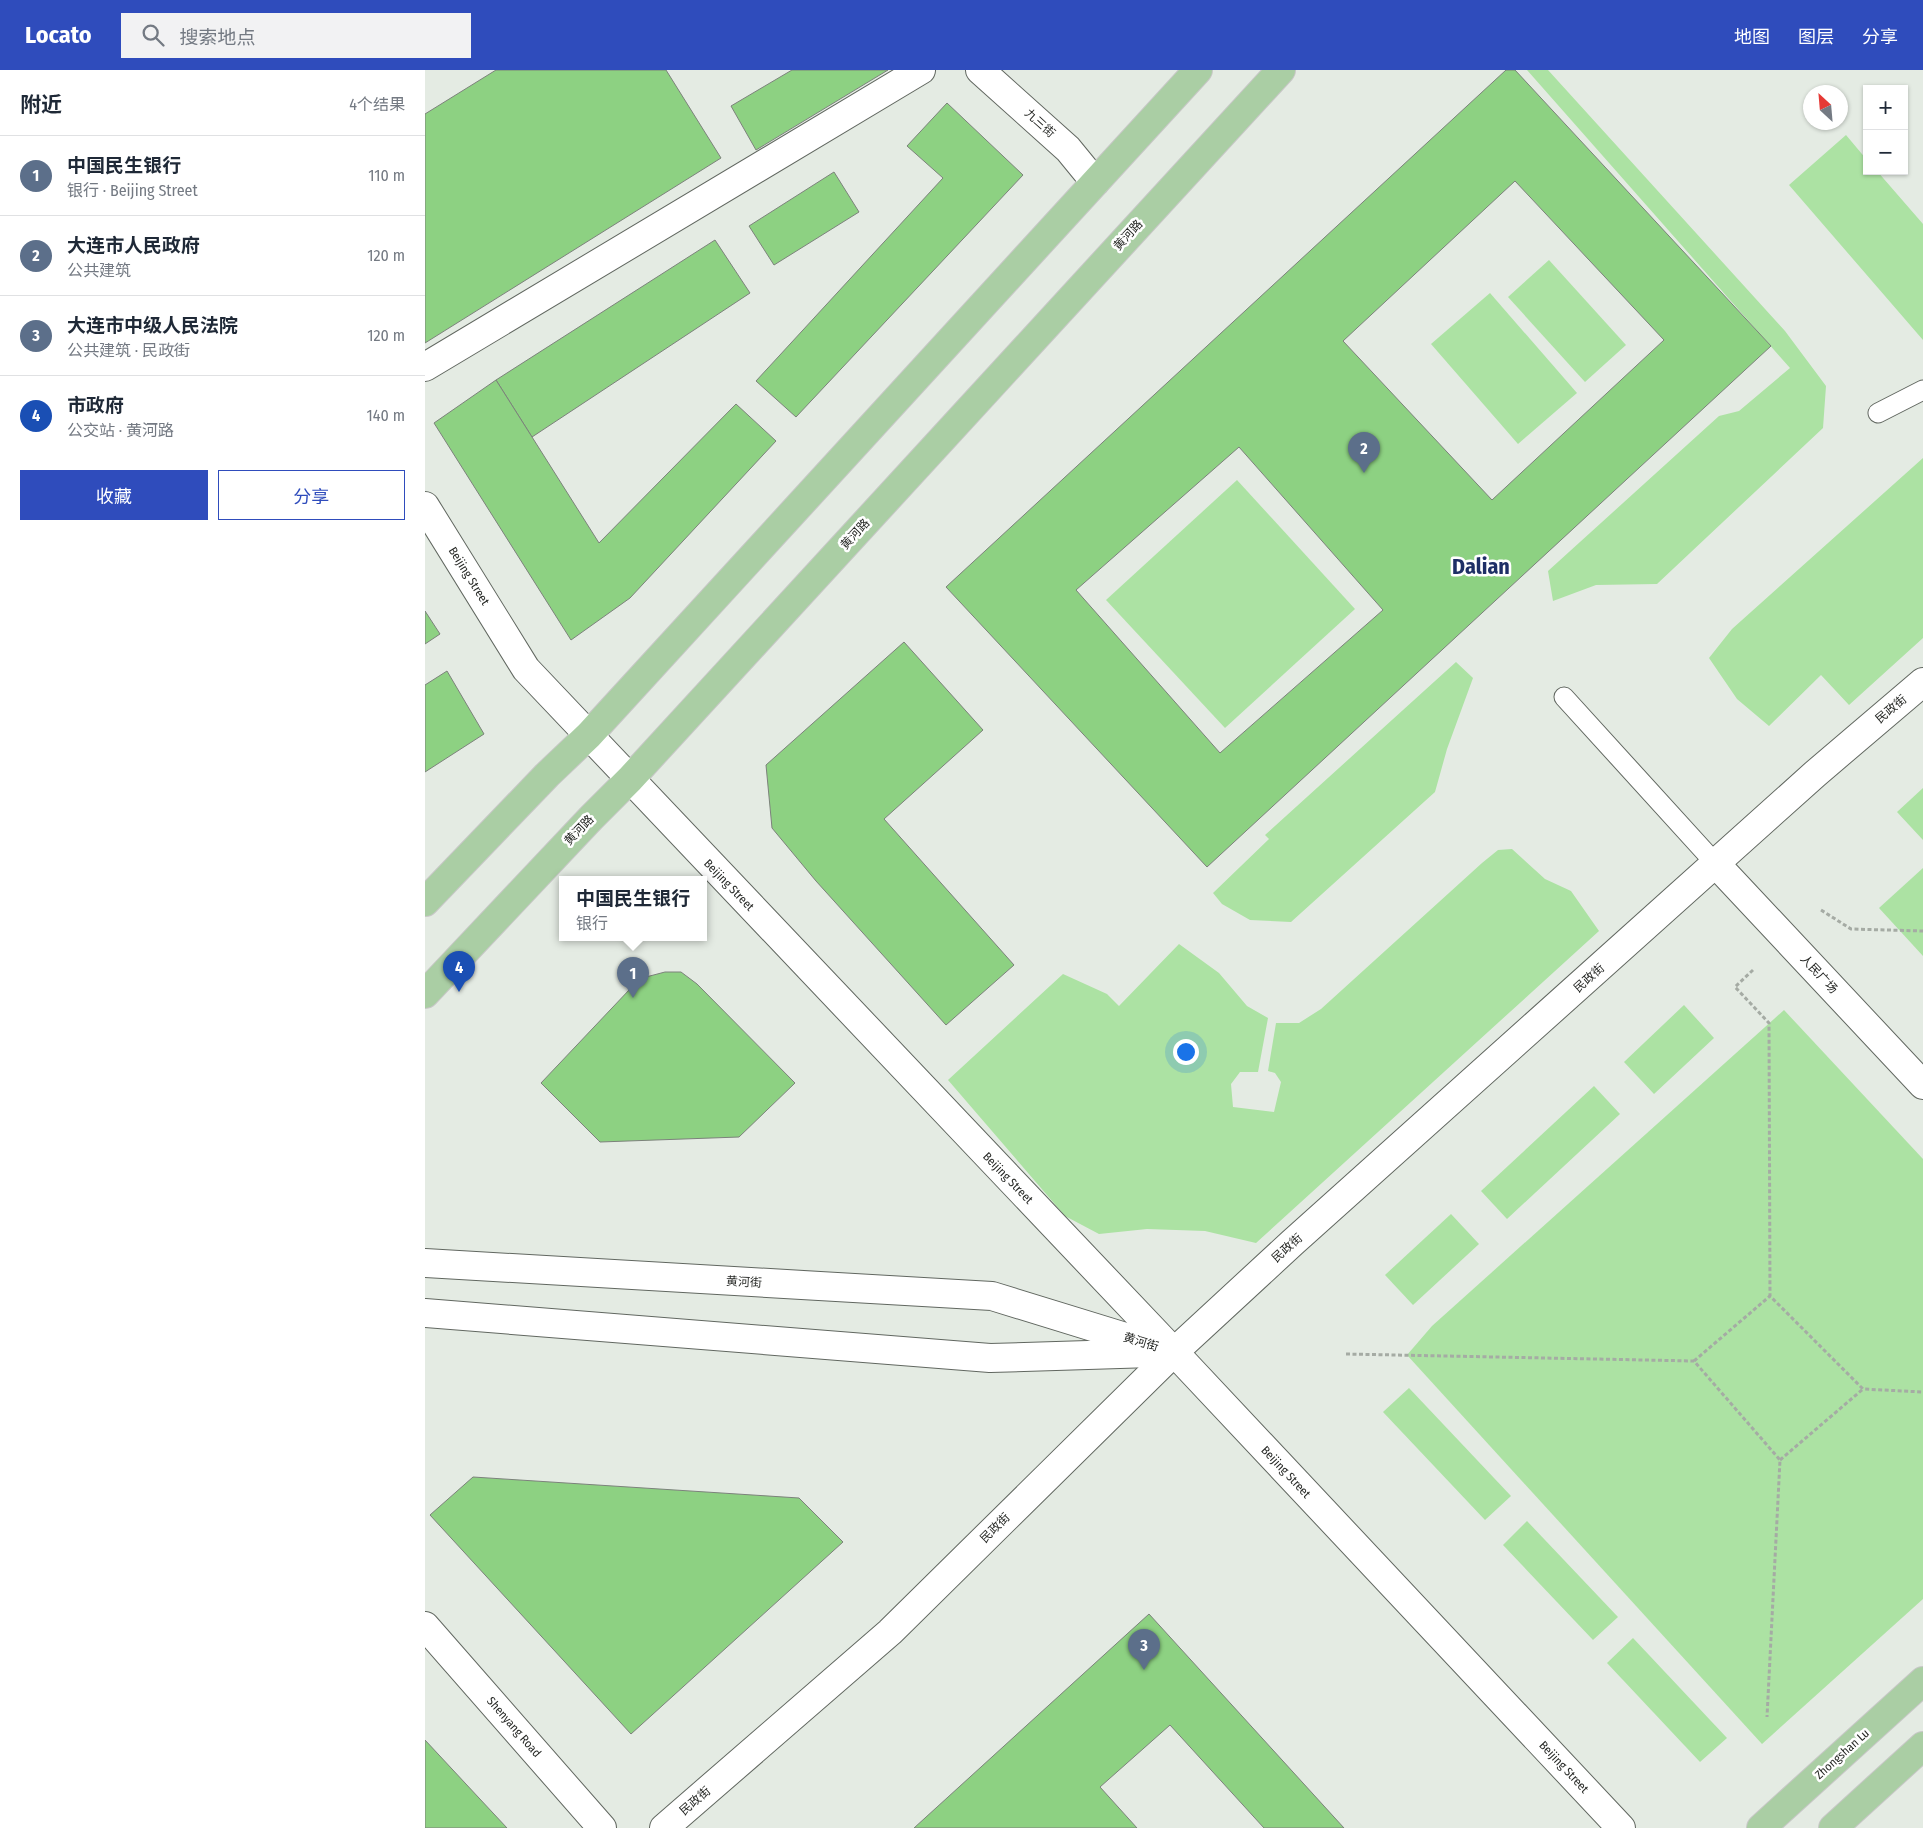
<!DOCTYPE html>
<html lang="zh">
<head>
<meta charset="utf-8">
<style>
  :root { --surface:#fff; --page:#f2f2f3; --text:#1f2937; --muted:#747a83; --line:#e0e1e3; --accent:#2f4cbc }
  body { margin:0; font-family:"Fira Sans Condensed","Noto Sans SC",sans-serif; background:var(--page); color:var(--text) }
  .controls { position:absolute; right:15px; top:15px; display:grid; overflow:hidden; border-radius:0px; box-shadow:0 1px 4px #0004 }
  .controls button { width:45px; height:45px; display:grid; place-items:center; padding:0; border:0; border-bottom:1px solid var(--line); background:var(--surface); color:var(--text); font:25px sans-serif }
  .compass { position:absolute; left:1378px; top:15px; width:45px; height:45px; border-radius:50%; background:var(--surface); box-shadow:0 1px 4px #0004; rotate:334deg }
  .you { position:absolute; left:760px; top:981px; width:18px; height:18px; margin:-12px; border:4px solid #fff; border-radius:50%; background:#1a73e8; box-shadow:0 0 0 8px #1a73e833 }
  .badge { display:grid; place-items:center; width:32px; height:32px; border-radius:50%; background:var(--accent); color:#fff; font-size:16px; font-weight:700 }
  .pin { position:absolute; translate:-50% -41px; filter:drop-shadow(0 1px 2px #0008) }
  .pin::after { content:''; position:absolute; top:26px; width:18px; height:15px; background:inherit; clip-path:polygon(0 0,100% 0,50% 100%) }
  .popup { position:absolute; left:134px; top:806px; width:148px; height:65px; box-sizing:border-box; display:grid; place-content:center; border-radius:0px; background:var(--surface); filter:drop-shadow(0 1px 4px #0005); font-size:16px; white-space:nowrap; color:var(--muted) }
  .popup b { font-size:19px; color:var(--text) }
  .popup::after { content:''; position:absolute; left:50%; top:100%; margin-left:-10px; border:10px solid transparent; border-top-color:var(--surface) }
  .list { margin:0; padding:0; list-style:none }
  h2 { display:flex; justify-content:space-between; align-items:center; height:65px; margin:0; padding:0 20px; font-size:21px }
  h2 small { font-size:16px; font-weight:400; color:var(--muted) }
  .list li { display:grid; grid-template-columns:32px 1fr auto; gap:15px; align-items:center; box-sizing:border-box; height:80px; padding:0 20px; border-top:1px solid var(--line) }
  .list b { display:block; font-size:19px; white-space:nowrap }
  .list p { margin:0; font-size:16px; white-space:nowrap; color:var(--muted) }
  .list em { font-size:16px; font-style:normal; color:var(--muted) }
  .actions { display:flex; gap:10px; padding:15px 20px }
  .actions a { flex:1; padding:11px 0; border:1px solid var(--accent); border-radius:0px; text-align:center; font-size:18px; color:var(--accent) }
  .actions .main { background:var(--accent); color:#fff }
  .icon { flex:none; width:28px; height:28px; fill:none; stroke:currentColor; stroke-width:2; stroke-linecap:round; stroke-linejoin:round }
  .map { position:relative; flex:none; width:1498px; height:1758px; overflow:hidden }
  header { display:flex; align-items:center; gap:30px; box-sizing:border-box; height:70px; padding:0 25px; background:var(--accent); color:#fff }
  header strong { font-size:24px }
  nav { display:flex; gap:28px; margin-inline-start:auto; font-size:18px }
  .search { width:350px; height:45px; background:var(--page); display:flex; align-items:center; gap:12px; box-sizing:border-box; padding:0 18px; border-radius:0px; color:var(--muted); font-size:19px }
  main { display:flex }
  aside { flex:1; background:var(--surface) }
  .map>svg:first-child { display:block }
  .green { fill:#ace2a3 }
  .building { fill:#8dd182; stroke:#7c827b; fill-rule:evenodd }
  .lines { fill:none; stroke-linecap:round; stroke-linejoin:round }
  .service-casing { stroke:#616760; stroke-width:21 }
  .minor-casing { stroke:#616760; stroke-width:30 }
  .tertiary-casing { stroke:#616760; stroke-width:30 }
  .secondary-casing { stroke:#616760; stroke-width:30 }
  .primary-casing { stroke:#c7c7c6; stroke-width:30 }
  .path { stroke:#a5aba4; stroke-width:3; stroke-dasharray:4 2.5; stroke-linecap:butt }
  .service { stroke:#fff; stroke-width:19 }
  .minor { stroke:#fff; stroke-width:28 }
  .tertiary { stroke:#fff; stroke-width:28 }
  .secondary { stroke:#fff; stroke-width:28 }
  .primary { stroke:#aacea4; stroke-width:28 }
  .labels { text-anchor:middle; stroke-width:5; stroke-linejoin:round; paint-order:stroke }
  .street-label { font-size:12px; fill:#262825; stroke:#fff }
  .town-label { font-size:22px; font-weight:bold; fill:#1e2f66; stroke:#fff }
</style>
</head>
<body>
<header>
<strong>Locato</strong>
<div class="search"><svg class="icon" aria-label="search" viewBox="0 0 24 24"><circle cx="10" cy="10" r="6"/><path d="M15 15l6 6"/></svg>搜索地点</div>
<nav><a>地图</a><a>图层</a><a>分享</a></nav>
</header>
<main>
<aside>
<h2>附近<small>4个结果</small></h2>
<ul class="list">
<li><span class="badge" style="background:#5c6f8a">1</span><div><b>中国民生银行</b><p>银行 · Beijing Street</p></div><em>110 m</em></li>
<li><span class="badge" style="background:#5c6f8a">2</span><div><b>大连市人民政府</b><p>公共建筑</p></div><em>120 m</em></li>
<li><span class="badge" style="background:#5c6f8a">3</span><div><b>大连市中级人民法院</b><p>公共建筑 · 民政街</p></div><em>120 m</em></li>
<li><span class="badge" style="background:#1a4fb4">4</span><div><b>市政府</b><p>公交站 · 黄河路</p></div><em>140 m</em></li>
</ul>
<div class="actions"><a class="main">收藏</a><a>分享</a></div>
</aside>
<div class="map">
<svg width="1498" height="1758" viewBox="0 0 1498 1758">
  <rect width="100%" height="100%" fill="#e4ebe3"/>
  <g class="green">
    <path d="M1102 0H1123L1360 261 1401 316 1398 358 1232 514 1171 515 1128 531 1123 501 1294 346 1314 341 1365 298Z"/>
    <path d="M1421 65 1442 90V101H1452L1498 154V270L1364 115Z"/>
    <path d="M1124 190 1201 275 1160 312 1083 227Z"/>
    <path d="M1065 223 1152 323 1093 374 1006 274Z"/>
    <path d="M1498 388V568L1424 635 1396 605 1344 656 1312 629 1284 588 1307 559Z"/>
    <path d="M812 410 930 539 800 658 681 530Z"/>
    <path d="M1031 592 1048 608 1022 679 1010 722 866 852 825 850 797 834 788 823 844 769 840 765Z"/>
    <path d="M1498 718V770L1472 742Z"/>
    <path d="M1087 779 1120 809 1146 821 1174 861 831 1173 780 1161 722 1159 674 1164 640 1146 523 1010 638 904 682 924 694 936 754 874 794 903 822 936 843 948 833 1002H815L806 1014 808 1037 849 1042 856 1012 850 1003 843 1001 851 953H874L896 939 1057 793 1073 780Z"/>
    <path d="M1498 798V886L1454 838Z"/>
    <path d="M1259 935 1289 968 1229 1024 1199 992Z"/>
    <path d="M1359 940 1498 1089V1529L1337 1674 982 1285 1007 1256Z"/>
    <path d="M1169 1016 1195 1044 1082 1149 1056 1121Z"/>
    <path d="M1026 1144 1054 1174 988 1235 960 1205Z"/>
    <path d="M984 1318 1086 1426 1060 1450 958 1342Z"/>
    <path d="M1102 1451 1193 1547 1168 1570 1078 1475Z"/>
    <path d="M1208 1568 1302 1668 1275 1692 1182 1593Z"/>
  </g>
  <g class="building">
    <path d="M71 0H241L296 88 0 273V44Z"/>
    <path d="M367 0H463L331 80 306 36Z"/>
    <path d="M1081 0H1090L1346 276 782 797 521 517ZM1090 111 1239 270 1067 430 918 271ZM814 377 958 540 795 683 651 520Z"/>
    <path d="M522 33 598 105 371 347 331 311 518 108 482 76Z"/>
    <path d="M409 102 434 142 349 195 324 156Z"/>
    <path d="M290 170 325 223 107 367 71 310Z"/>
    <path d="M71 310 174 473 311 334 351 371 205 528 146 570 9 353Z"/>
    <path d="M0 541 15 564 0 574Z"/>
    <path d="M479 572 558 660 459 749 589 895 521 955 391 811 347 758 341 695Z"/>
    <path d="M22 601 59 664 0 702V615Z"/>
    <path d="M240 902H256L272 914 370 1013 314 1067 175 1072 116 1013 205 919 221 907Z"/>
    <path d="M48 1407 374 1428 418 1472 206 1664 5 1445Z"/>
    <path d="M724 1544 919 1758H839L745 1655 675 1717 712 1758H489Z"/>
    <path d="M0 1670 54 1728 82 1758H0Z"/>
  </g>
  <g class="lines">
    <g class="service-casing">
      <g id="service">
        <path d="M1453 343 1498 320"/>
        <path d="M1139 627 1290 793"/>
      </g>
    </g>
    <g class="minor-casing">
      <g id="minor">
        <path d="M555 0 643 79 670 112"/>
        <path d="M0 297 496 0"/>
        <path d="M1290 793 1498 1015"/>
        <path d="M0 1556 177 1758"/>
        <path d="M239 1758 465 1562 749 1282 867 1173 1390 704 1498 612"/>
      </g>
    </g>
    <g class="tertiary-casing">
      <path id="tertiary" d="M0 436 101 599 749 1282 1196 1758"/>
    </g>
    <g class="secondary-casing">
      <g id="secondary">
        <path d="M0 1193 567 1226 749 1282"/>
        <path d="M0 1243 565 1288 727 1283"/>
      </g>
    </g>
    <g class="primary-casing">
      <g id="primary">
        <path d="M0 832 122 705 164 665 773 0"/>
        <path d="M0 924 166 748 205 709 856 0"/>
        <path d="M1336 1758 1498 1611"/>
        <path d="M1408 1758 1498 1676"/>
      </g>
    </g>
    <g class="path">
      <path d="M1396 840 1426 859 1498 861"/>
      <path d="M1328 900 1310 917 1344 953 1345 1226 1438 1319 1498 1322"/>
      <path d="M921 1284 1269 1291 1355 1390 1342 1647"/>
      <path d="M1269 1291 1345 1226"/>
      <path d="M1355 1390 1438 1319"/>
    </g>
    <use href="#service" class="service"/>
    <use href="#minor" class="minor"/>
    <use href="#tertiary" class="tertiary"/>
    <use href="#secondary" class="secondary"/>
    <use href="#primary" class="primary"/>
  </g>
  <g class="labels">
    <g class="street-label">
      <text transform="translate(615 53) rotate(42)" y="4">九三街</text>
      <text transform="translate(703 165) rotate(-47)" y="4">黄河路</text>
      <text transform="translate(430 464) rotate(-47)" y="4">黄河路</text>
      <text transform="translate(44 506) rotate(58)" y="4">Beijing Street</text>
      <text transform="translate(1466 639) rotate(-40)" y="4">民政街</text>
      <text transform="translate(154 760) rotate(-46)" y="4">黄河路</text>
      <text transform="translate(304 815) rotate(46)" y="4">Beijing Street</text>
      <text transform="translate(1394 904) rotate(47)" y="4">人民广场</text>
      <text transform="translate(1164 908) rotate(-42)" y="4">民政街</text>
      <text transform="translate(583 1108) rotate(46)" y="4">Beijing Street</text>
      <text transform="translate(862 1178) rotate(-42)" y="4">民政街</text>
      <text transform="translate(319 1212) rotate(3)" y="4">黄河街</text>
      <text transform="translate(716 1272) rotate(17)" y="4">黄河街</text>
      <text transform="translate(861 1402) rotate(47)" y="4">Beijing Street</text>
      <text transform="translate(570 1458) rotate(-45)" y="4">民政街</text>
      <text transform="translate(89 1657) rotate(49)" y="4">Shenyang Road</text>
      <text transform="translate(1417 1684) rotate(-42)" y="4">Zhongshan Lu</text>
      <text transform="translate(1139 1697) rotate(47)" y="4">Beijing Street</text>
      <text transform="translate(270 1731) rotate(-41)" y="4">民政街</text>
    </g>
    <g class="town-label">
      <text x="1056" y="504">Dalian</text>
    </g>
  </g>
</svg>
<div class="controls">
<button>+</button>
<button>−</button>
</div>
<svg class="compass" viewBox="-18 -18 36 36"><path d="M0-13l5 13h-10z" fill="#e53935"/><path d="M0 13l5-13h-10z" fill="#747a83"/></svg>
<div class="you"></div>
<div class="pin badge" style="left:208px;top:928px;background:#5c6f8a">1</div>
<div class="popup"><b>中国民生银行</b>银行</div>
<div class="pin badge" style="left:939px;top:403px;background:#5c6f8a">2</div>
<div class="pin badge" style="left:719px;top:1600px;background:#5c6f8a">3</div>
<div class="pin badge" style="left:34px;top:922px;background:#1a4fb4">4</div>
</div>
</main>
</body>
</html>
